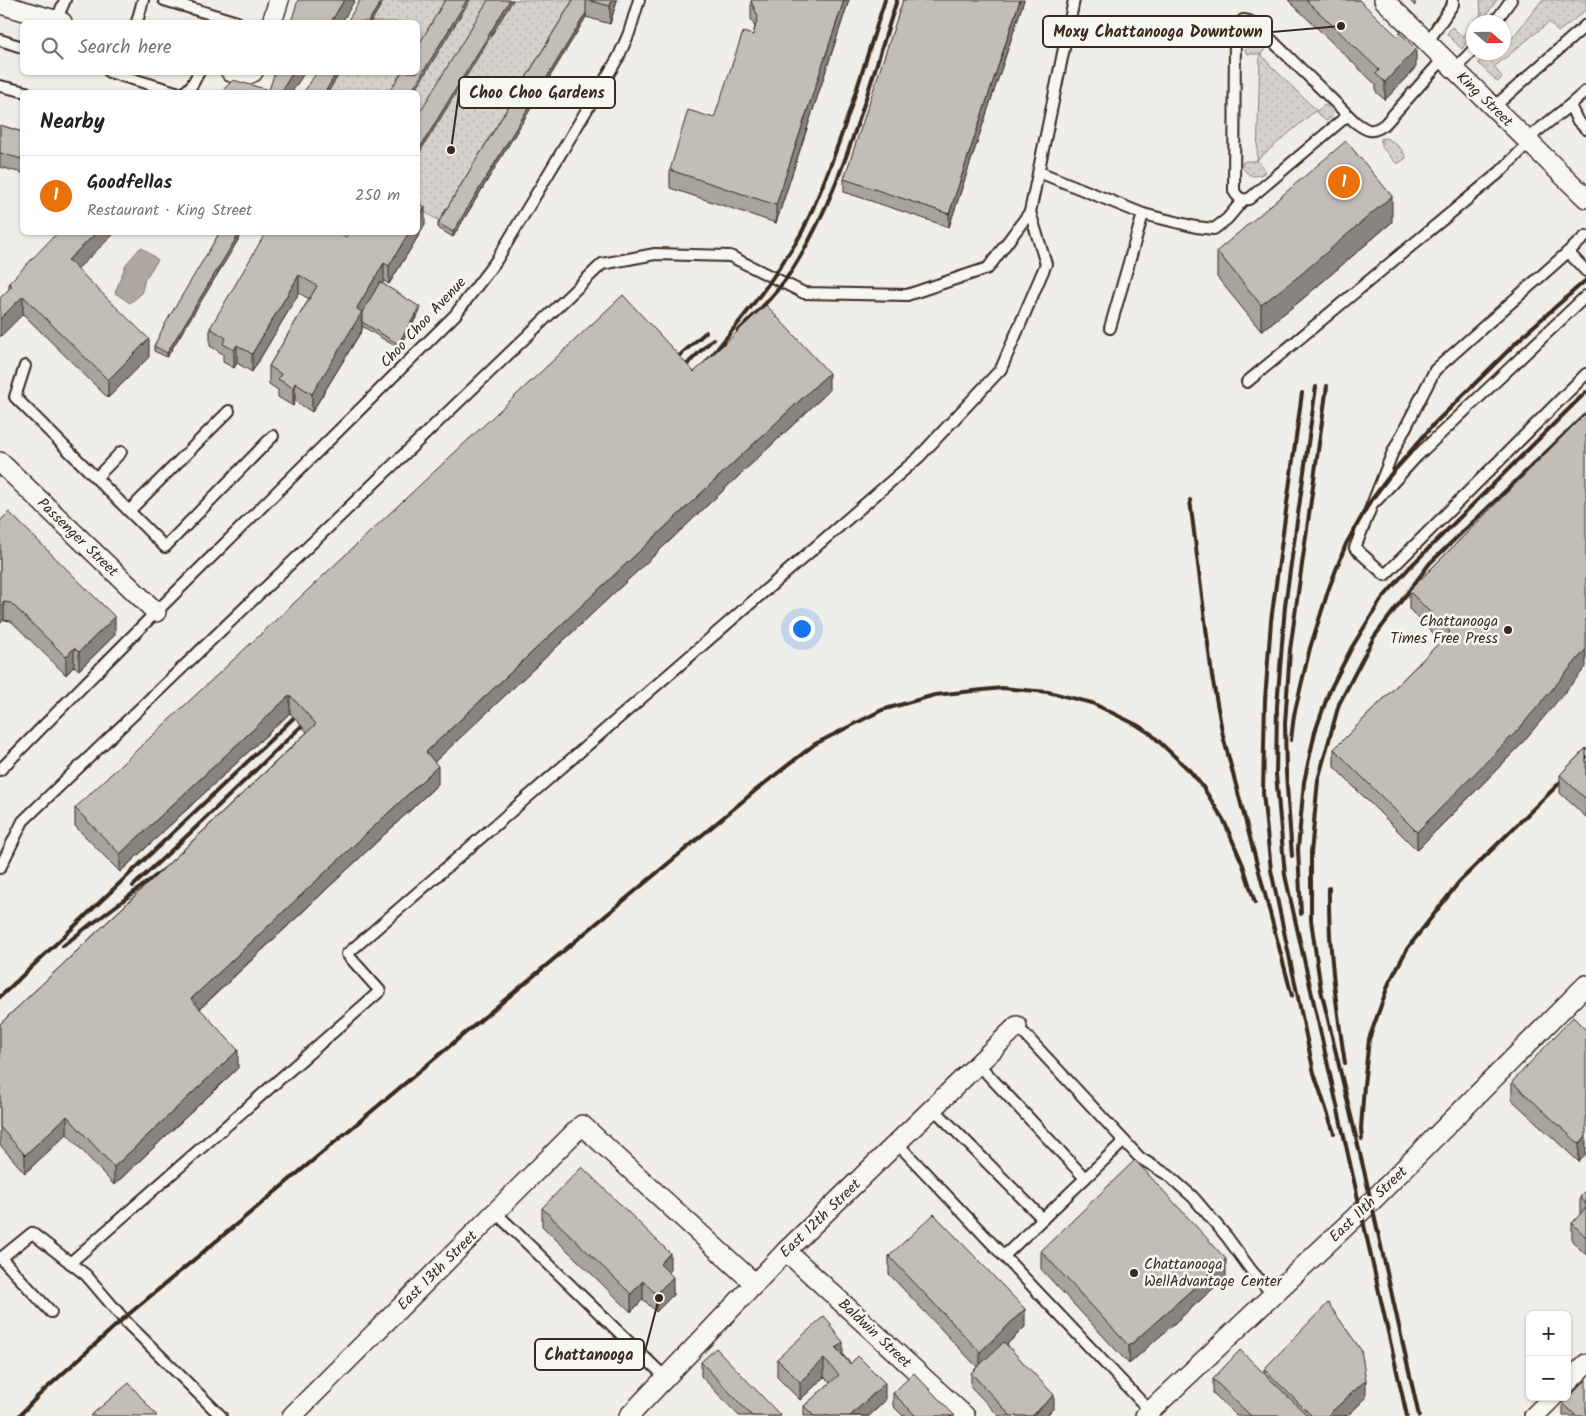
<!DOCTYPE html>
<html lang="en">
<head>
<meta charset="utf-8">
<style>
  :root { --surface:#fff; --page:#f6f6f6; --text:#222; --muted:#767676; --line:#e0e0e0; --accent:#3b2a1e }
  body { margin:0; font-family:Kalam,sans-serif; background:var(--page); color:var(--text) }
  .controls { position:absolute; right:15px; bottom:15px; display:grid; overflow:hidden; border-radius:8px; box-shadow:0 1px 4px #0004 }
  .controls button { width:45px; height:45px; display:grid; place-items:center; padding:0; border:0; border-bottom:1px solid var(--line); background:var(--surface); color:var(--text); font:25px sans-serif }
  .compass { position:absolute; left:1466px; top:15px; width:45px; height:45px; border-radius:50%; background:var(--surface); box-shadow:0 1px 4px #0004; rotate:110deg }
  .you { position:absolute; left:801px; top:628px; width:18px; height:18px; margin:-12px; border:4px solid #fff; border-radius:50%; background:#1a73e8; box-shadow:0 0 0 8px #1a73e833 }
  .badge { display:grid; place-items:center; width:32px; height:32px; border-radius:50%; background:var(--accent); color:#fff; font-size:16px; font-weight:700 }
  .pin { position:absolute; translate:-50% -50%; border:2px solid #fff; box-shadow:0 1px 5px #0006 }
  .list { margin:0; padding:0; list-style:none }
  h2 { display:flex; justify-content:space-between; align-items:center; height:65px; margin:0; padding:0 20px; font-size:21px }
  h2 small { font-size:16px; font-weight:400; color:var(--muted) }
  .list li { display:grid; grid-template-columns:32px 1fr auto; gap:15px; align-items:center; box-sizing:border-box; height:80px; padding:0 20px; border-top:1px solid var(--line) }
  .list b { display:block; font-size:19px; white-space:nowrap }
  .list p { margin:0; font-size:16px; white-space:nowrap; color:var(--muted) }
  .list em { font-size:16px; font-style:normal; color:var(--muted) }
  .icon { flex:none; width:28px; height:28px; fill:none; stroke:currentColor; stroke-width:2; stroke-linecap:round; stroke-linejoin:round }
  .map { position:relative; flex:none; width:1586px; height:1416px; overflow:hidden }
  .search { position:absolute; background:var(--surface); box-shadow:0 1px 4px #0004; left:20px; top:20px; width:400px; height:55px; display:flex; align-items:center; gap:12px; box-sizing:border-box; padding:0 18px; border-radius:8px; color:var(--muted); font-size:19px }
  .panel { position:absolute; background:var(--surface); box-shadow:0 1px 4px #0004; left:20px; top:90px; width:400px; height:145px; border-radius:8px }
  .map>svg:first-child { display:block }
  .grass { fill:url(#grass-dots); stroke:#887e75 }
  .water { fill:#afa8a1; stroke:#81766d }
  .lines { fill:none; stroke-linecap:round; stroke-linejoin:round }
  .service-casing { stroke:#3b2a1e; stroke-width:14 }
  .minor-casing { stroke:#3b2a1e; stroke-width:22 }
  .service { stroke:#f6f6f2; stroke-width:10 }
  .minor { stroke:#f6f6f2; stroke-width:19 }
  .rail { stroke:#3b2a1e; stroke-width:4 }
  .wall { fill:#a7a39d; stroke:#3b2a1e }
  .shaded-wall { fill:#888480; stroke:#3b2a1e }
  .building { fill:#c2bdb7; stroke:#3b2a1e }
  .poi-dot { fill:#3b2a1e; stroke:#f6f6f2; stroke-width:2 }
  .labels { text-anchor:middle; stroke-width:5; stroke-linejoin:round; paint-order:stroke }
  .street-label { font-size:15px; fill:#3b2a1e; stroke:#f6f6f2 }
  .poi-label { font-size:15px; fill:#3b2a1e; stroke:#f6f6f2; text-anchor:end }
  .leader { fill:none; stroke:#3b2a1e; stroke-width:2 }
  .callout-dot { fill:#3b2a1e; stroke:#f6f6f2; stroke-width:2 }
  .callout { fill:#f6f6f2; stroke:#3b2a1e; stroke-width:2 }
  .callout-label { font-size:16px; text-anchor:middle; font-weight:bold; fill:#3b2a1e }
</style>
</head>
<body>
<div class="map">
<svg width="1586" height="1416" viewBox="0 0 1586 1416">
  <defs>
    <pattern id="grass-dots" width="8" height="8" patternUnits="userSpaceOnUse" patternTransform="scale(1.25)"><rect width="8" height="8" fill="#d4d1cc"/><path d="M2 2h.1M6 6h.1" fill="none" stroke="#b7b4af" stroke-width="1.8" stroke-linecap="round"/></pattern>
  </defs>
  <rect width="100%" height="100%" fill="#efeeea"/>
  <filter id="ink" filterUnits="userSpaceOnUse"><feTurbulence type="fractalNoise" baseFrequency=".02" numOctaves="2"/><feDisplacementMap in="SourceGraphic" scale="10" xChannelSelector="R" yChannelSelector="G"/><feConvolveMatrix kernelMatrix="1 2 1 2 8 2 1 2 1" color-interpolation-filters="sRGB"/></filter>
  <g filter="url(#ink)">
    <g class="grass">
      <path d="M384 0H575L441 222 418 208V92H328L340 73 418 72V22H371Z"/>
      <path d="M1480 0H1497L1481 22H1475L1481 15Z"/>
      <path d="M1542 0H1586V10L1558 32 1549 22 1494 67 1502 77 1498 82 1478 63 1486 53 1504 52V37L1510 41Z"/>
      <path d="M1473 24V32L1462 49 1447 34 1452 27 1463 37Z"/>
      <path d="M1253 39H1258L1266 42 1267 47 1261 54 1270 65 1317 111 1325 105H1329L1333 109C1333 114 1332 119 1326 121L1315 111 1257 160 1265 170 1264 173C1254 179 1244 175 1242 163L1246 161H1257L1260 54H1248L1245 51 1247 44Z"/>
      <path d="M1384 138C1392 139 1404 150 1406 158L1399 163H1396L1381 146V139Z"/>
    </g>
    <path class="water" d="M141 247 158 260 145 279 141 294 130 303 115 293 126 264Z"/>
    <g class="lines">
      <g class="service-casing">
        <g id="service">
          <path d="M164 0 237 22"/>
          <path d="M56 21 65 0"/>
          <path d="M137 22 143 0"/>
          <path d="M1495 22 1511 0"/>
          <path d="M0 40 22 47"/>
          <path d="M1427 43 1453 4V0"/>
          <path d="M1455 69 1474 49"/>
          <path d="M109 72 176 92"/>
          <path d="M0 86 26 92"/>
          <path d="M1586 91 1570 105 1577 120 1586 129"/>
          <path d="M185 92 192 85 199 72"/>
          <path d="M1494 107 1586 25"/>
          <path d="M1348 115 1249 199C1241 200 1238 198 1234 191L1235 33 1239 25 1243 20 1249 21 1255 24 1355 122C1367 131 1372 134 1385 124L1444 58"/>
          <path d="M1039 172 1143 214 1110 328"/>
          <path d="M1143 214 1196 227 1214 229 1227 219 1243 200"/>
          <path d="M1586 236 1435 370 1392 454 1355 548 1385 575 1586 374"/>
          <path d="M1568 252 1586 271"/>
          <path d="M25 366 15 397 96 478 121 452"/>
          <path d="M1247 382 1500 172 1529 143 1536 132 1570 105"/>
          <path d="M96 478 165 547 273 436"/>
          <path d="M1377 500 1417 456 1586 296"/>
          <path d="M129 511 229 411"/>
          <path d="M0 770 156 612 455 315 496 261 618 58 629 33 639 0"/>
          <path d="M0 868 23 821 602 264 655 254 730 256 804 293 907 295 988 268 1030 212 1074 0"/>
          <path d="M1017 1026 1140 1158 1168 1175 1193 1197 1227 1237 1251 1270 1273 1295"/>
          <path d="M978 1064 1085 1178"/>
          <path d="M933 1108 1043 1219"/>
          <path d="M897 1143 1150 1411"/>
          <path d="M495 1212 666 1378"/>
          <path d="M1004 1256 1124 1141"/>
          <path d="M0 1257 51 1312"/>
          <path d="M0 1259 32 1233 86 1275 127 1323 221 1416"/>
          <path d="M70 1263 380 991 347 954 919 457 1001 369 1046 264 1030 212"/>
        </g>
      </g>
      <g class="minor-casing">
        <g id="minor">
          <path d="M1384 0 1586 198"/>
          <path d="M0 4 62 22"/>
          <path d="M272 22 279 0"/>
          <path d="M231 72 244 76 253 72"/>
          <path d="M0 462 156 612"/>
          <path d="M786 1251 965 1416"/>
          <path d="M1567 1383 1586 1364"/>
          <path d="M292 1416 582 1125 755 1284"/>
          <path d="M629 1416 786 1251 1017 1026"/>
          <path d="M1145 1416 1368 1205 1586 985"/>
          <path d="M1534 1416 1553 1397"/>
        </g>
      </g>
      <use href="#service" class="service"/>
      <use href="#minor" class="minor"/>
      <g class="rail">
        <path d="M738 331C760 310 782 288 797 262 845 182 868 88 897 0"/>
        <path d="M669 365 706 332"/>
        <path d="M704 365C732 331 761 297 785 259 791 250 798 240 803 230 838 157 860 77 885 0"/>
        <path d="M677 374 713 339"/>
        <path d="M1316 387 1285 606 1277 706 1276 774 1285 875 1407 1416"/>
        <path d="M1302 393 1271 621 1265 700 1263 793 1271 870 1314 1073 1334 1133"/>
        <path d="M1190 500 1212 676 1223 736 1292 996"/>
        <path d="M1291 740 1294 715 1310 648 1329 588 1346 544 1370 502 1391 474 1433 425 1527 332 1586 280"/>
        <path d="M1292 856 1286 773 1285 724 1290 650 1327 386"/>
        <path d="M133 886 189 834 311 717"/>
        <path d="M1329 888C1328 946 1336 1005 1345 1063"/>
        <path d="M1301 914 1298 849 1304 782 1315 732 1329 692 1352 647 1381 600 1409 568 1586 392"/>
        <path d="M88 927 166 868"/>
        <path d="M63 946 92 923"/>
        <path d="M0 997 304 708"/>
        <path d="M1362 1139 1361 1129 1364 1085 1369 1039 1389 983 1407 949 1459 882 1586 757"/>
        <path d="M19 1416 38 1396 123 1319 756 790 815 744 882 710 935 695 1002 688 1048 692 1092 703 1137 725 1151 734 1190 771 1203 787 1224 821 1243 865 1255 903"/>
        <path d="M1419 1416 1366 1179 1321 990 1311 920V853L1318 780 1339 704 1374 637 1430 563 1586 414"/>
      </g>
    </g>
    <g class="wall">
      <path d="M573 0H617L610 24 586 17 453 237 438 228V223Z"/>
      <path d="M849 0 776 223 670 188V170L714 118 753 35 755 27 751 19V1Z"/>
      <path d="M1024 0 949 227 844 192V179Z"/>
      <path d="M1288 0H1359L1416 67 1385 100 1376 92V85Z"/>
      <path d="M1409 0H1415V6Z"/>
      <path d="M0 125 22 132V173L0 167Z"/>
      <path d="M1392 222 1299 302 1261 331 1217 277V251Z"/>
      <path d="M425 225 389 284 384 281 382 283 420 311 398 348 362 326V330L312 412 295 401 293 406 278 397V390L269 384V366L309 299 299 293 252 372 237 363 234 368 223 362V354L210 346V328L346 237Z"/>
      <path d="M220 232H243L167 357 154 351V346Z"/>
      <path d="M77 269 149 357 108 398 23 314 9 289V283Z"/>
      <path d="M694 372 829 391 434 762 438 784 200 1009 238 1068 114 1185 67 1134 25 1173 0 1145V1024L307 732 290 713 120 872 75 826V808Z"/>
      <path d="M1586 413 1518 748 1417 850 1334 767V749L1441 641 1409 609V591Z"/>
      <path d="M0 521 115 635 79 670 74 666 66 675 11 621 4 620 0 624Z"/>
      <path d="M1586 748V817L1560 793V775Z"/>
      <path d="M1586 1030 1579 1162 1512 1100V1082Z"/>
      <path d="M1586 1191V1255L1572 1241V1223L1580 1215V1197Z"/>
      <path d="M542 1208 670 1271 669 1273 673 1295 656 1312 643 1299 631 1312 542 1226Z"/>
      <path d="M1041 1251 1226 1277 1129 1364 1041 1269Z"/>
      <path d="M889 1256 1025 1327 1007 1344 1054 1408 1046 1416H999L971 1387V1373L977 1367 889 1274Z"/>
      <path d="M832 1329 843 1355 885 1401 869 1416H804V1406L830 1383 824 1377 800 1400 777 1377V1359Z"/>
      <path d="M701 1362 781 1416H739L701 1376Z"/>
      <path d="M1264 1369 1366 1398 1347 1416H1237L1213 1393V1379L1264 1373Z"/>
      <path d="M893 1393 955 1416H903L893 1406Z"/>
      <path d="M1563 1403 1586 1416H1563Z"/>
    </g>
    <g class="shaded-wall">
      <path d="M344 0H355L342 22H331Z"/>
      <path d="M382 0H384L371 22H368Z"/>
      <path d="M467 0H470L414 92H411Z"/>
      <path d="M510 0H513L418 155V151Z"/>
      <path d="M612 0H617L610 24V6Z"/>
      <path d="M844 0H849L776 223V205Z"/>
      <path d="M1020 0H1024L949 227V214Z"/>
      <path d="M586 13V17L453 237V232Z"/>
      <path d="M1416 49V67L1385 100V82Z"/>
      <path d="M293 72H305L292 92H281Z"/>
      <path d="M337 72H340L328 92H325Z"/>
      <path d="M1392 196V222L1299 302 1261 331V305Z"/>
      <path d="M425 207V225L389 284V266L409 232H418V219Z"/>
      <path d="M97 232H116L68 278V260Z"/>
      <path d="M240 232H243L167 357V353Z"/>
      <path d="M384 263V281L362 318V330L312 412V394L358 306Z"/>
      <path d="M299 275V293L252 372V354Z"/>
      <path d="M23 296V314L0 337V319Z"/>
      <path d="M420 307V311L398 348V344Z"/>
      <path d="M149 339V357L108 398V380Z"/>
      <path d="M237 345V363L234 368V350Z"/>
      <path d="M829 373V391L426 770V752Z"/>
      <path d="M295 383V401L293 406V388Z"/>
      <path d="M4 602V620L0 624V606Z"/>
      <path d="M115 617V635L79 670V652Z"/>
      <path d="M74 648V666L66 675V657Z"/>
      <path d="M1586 649V667L1518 748 1417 850V832Z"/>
      <path d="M290 695V713L120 872V854Z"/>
      <path d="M438 766V784L191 1017V999Z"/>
      <path d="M238 1050V1068L114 1185V1167Z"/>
      <path d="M67 1116V1134L25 1173V1155Z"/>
      <path d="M1586 1136V1154L1579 1162V1144Z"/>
      <path d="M670 1253V1271L660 1282V1264Z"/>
      <path d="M1226 1259V1277L1129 1364V1346Z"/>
      <path d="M673 1277V1295L656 1312V1294Z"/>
      <path d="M643 1281V1299L631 1312V1294Z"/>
      <path d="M1025 1309V1327L980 1370V1352Z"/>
      <path d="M843 1342V1360L836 1348Z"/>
      <path d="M824 1359V1377L800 1400V1382Z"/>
      <path d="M1366 1380V1398L1347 1416H1327Z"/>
      <path d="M885 1383V1401L869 1416H850Z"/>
      <path d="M1054 1395V1408L1046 1416H1032Z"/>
    </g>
    <g class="building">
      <path d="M298 0H344L331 22H291Z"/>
      <path d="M360 0H382L368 22H347Z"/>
      <path d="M445 0H467L411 92H389L402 72H418V46Z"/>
      <path d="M488 0H510L418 151V115Z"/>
      <path d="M573 0H586V13L453 232 438 223Z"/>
      <path d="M587 0H612L610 6Z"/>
      <path d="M752 0H844L776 205 670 170 688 110 714 118 743 32 753 35 758 17 751 1Z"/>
      <path d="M903 0H1020L949 214 844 179Z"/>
      <path d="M1306 0H1359L1397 36 1400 33 1416 49 1385 82 1376 74 1379 70Z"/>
      <path d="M275 72H293L281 92H221L233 80 269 90Z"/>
      <path d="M317 72H337L325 92H304Z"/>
      <path d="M0 125 22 132V159L0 153Z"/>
      <path d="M1346 141 1392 196 1299 276 1261 305 1217 251Z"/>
      <path d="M418 202 425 207 418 219Z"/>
      <path d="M58 232H97L68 260 149 339 108 380 23 296 0 319V298L12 286 9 283Z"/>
      <path d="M220 232H240L167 353 154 346 165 324Z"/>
      <path d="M266 232H339L346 237 349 232H409L389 266 384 263 358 306 357 309 362 312 312 394 295 383 293 388 278 379 281 374 269 366 317 286 299 275 252 354 237 345 234 350 223 344 226 338 210 328Z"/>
      <path d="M380 282 420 307 398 344 362 322V313Z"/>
      <path d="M623 295 694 372 766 305 829 373 426 752 438 766 191 999 238 1050 114 1167 67 1116 25 1155 0 1127V1024L316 724 290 695 120 854 75 808Z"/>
      <path d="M1586 413V649L1518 730 1417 832 1334 749 1450 632 1409 591Z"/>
      <path d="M9 512 115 617 79 652 74 648 66 657 11 603 4 602 0 606V521Z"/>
      <path d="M1586 748V799L1560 775Z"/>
      <path d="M1573 1017 1586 1030V1136L1579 1144 1512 1082Z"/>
      <path d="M1135 1160 1226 1259 1129 1346 1041 1251Z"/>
      <path d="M582 1167 670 1253 660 1264 673 1277 656 1294 643 1281 631 1294 542 1208Z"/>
      <path d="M1586 1191V1204L1580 1197Z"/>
      <path d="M1586 1208V1237L1572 1223Z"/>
      <path d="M934 1214 1025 1309 980 1352 889 1256Z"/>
      <path d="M1328 1303 1361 1350 1366 1380 1327 1416H1312L1264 1369Z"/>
      <path d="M824 1316 832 1325 830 1326 843 1342 836 1348 850 1364 858 1356 885 1383 850 1416H828L827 1415 826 1416H814L804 1406 839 1375 824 1359 800 1382 777 1359Z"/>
      <path d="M1004 1342 1054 1395 1032 1416H1011L971 1373Z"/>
      <path d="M716 1348 781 1416H752L701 1362Z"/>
      <path d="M1240 1350 1308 1416H1251L1213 1379Z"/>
      <path d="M914 1373 955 1416H916L893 1393Z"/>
      <path d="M1586 1380V1416H1576L1563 1403Z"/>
      <path d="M129 1383 157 1416H90Z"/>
    </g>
  </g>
  <g class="poi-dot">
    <circle cx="1508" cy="630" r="5"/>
    <circle cx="1134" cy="1273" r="5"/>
  </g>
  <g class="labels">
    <g class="street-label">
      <text transform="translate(1485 99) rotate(44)" y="5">King Street</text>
      <text transform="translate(423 322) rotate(-47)" y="5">Choo Choo Avenue</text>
      <text transform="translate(78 537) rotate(44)" y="5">Passenger Street</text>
      <text transform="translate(1368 1204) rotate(-44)" y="5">East 11th Street</text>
      <text transform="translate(820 1218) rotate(-44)" y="5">East 12th Street</text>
      <text transform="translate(437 1270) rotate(-45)" y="5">East 13th Street</text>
      <text transform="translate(875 1333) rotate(43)" y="5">Baldwin Street</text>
    </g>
    <g class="poi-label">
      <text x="1498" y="626">Chattanooga<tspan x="1498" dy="17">Times Free Press</tspan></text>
      <text x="1144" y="1269" text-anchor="start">Chattanooga<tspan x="1144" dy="17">WellAdvantage Center</tspan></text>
    </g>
  </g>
  <path class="leader" d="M1341 26L1272 32M451 150L459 92M659 1298L644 1355"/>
  <g class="callout-dot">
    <circle cx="1341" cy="26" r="5"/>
    <circle cx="451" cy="150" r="5"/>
    <circle cx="659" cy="1298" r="5"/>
  </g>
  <g class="callout">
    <rect x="1043" y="16" width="229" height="31" rx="5"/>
    <rect x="459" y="77" width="156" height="31" rx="5"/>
    <rect x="535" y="1339" width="109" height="31" rx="5"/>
  </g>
  <g class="callout-label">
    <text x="1158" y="37">Moxy Chattanooga Downtown</text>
    <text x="537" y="98">Choo Choo Gardens</text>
    <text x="589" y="1360">Chattanooga</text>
  </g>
</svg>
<div class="controls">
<button>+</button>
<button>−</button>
</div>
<svg class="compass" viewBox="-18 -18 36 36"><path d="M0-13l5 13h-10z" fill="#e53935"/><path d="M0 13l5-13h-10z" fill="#767676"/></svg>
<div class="you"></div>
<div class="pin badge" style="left:1344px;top:182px;background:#e8710a">1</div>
<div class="search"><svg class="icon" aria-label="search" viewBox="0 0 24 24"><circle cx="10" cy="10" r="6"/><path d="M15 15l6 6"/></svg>Search here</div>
<section class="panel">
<h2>Nearby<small></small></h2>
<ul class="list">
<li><span class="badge" style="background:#e8710a">1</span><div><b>Goodfellas</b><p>Restaurant · King Street</p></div><em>250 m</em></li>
</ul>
</section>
</div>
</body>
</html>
